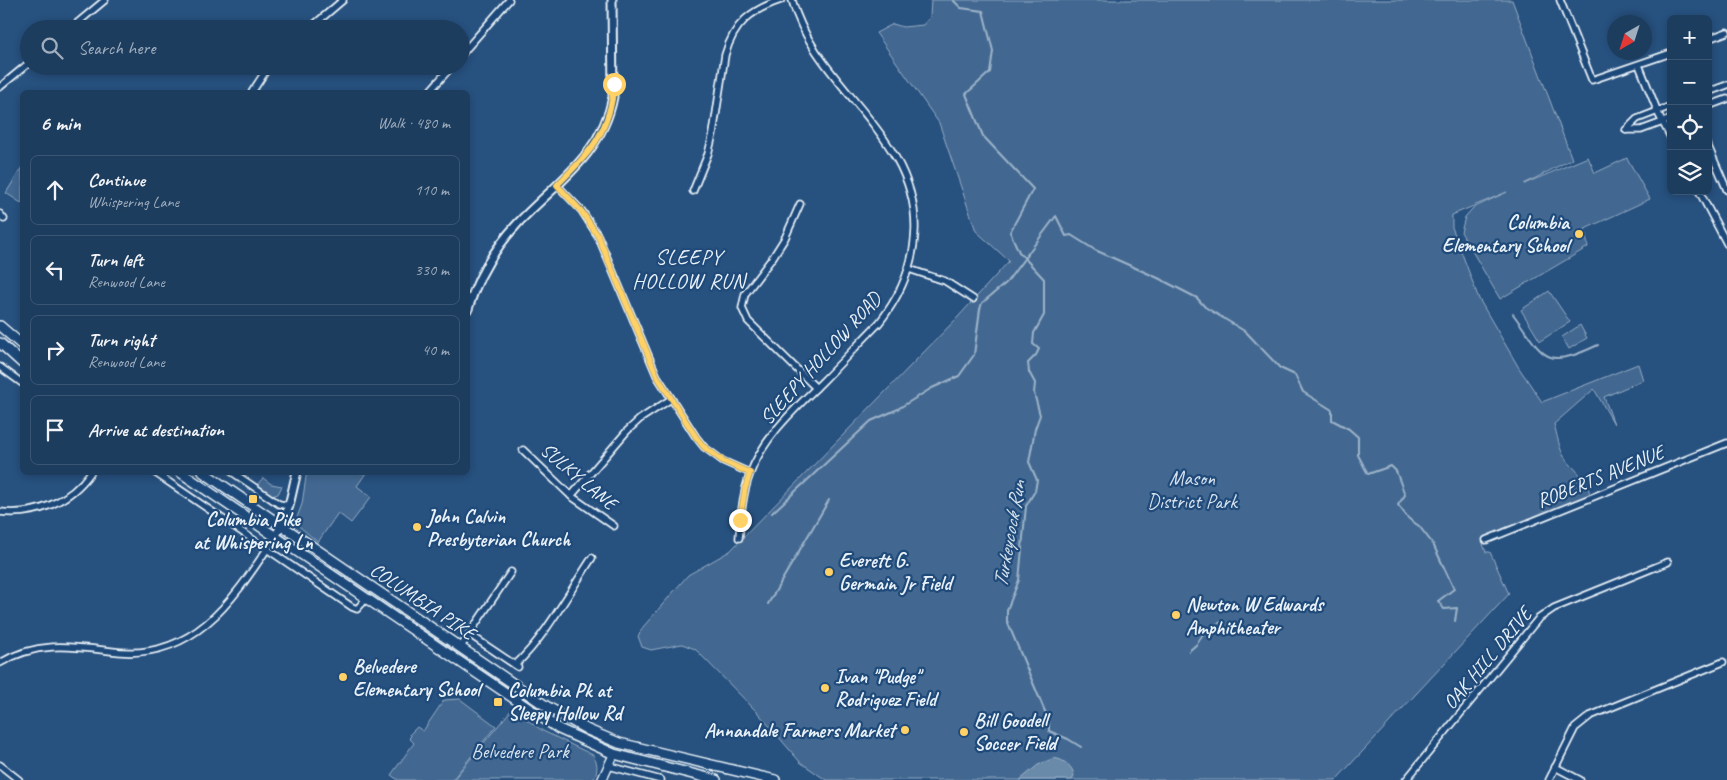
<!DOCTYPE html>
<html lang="en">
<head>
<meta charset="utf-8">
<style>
  :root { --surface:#1d3d5f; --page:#2a4868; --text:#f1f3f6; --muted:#a0aebd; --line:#3b5674 }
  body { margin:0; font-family:Caveat,sans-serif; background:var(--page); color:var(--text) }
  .controls { position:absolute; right:15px; top:15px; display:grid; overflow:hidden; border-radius:8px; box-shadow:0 2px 8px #0003 }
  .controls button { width:45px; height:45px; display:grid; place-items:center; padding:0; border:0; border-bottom:1px solid var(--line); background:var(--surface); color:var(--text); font:25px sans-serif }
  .compass { position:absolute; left:1607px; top:15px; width:45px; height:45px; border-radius:50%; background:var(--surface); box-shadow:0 2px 8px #0003; rotate:219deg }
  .stop { position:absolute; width:15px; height:15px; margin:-11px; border:4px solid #ffd166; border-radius:50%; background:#fff }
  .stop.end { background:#ffd166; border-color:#fff; box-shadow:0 1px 5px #0008 }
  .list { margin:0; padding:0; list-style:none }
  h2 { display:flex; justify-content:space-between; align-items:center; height:65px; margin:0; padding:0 20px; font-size:21px }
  h2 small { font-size:16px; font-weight:400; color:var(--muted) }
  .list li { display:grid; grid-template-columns:32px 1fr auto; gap:15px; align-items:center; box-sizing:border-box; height:70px; margin:0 10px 10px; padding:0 10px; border:1px solid var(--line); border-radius:8px }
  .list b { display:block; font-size:19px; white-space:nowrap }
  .list p { margin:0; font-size:16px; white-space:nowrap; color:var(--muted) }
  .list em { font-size:16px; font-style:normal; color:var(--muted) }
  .icon { flex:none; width:28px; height:28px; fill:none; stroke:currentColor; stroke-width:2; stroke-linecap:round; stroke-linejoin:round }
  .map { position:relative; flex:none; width:1727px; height:780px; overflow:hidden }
  .search { position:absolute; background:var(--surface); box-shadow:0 2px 8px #0003; left:20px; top:20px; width:450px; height:55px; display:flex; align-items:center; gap:12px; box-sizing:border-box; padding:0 18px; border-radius:28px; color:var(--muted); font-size:19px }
  .panel { position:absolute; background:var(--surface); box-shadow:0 2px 8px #0003; left:20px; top:90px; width:450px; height:385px; border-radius:8px }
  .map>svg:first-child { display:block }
  .green { fill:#436891; stroke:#96acc4 }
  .water { fill:#6b8aaa; stroke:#9db3c9 }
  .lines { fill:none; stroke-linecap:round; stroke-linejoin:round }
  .stream { stroke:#9db3c9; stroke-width:2 }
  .minor-casing { stroke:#e8f1f8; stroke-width:9 }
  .tertiary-casing { stroke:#e8f1f8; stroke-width:11 }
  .secondary-casing { stroke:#e8f1f8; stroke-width:11 }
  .primary-casing { stroke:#e8f1f8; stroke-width:12 }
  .minor { stroke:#1f4a7a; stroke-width:5.5 }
  .tertiary { stroke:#1f4a7a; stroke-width:7 }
  .secondary { stroke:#1f4a7a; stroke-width:8 }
  .primary { stroke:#1f4a7a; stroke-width:9 }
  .route { stroke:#ffd166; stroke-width:6 }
  .poi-dot { fill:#ffd166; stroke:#1f4a7a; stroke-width:2 }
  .labels { text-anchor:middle; stroke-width:4.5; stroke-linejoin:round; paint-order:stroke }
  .poi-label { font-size:20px; font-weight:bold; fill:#e8f1f8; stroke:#1f4a7a; text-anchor:start }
  .street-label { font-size:20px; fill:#e8f1f8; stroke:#1f4a7a }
  .park-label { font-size:20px; fill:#d8e3ee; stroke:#1f4a7a }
  .neighbourhood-label { font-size:21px; letter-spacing:1px; fill:#e8f1f8; stroke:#1f4a7a }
  .water-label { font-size:21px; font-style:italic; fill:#d5e2ec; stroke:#1f4a7a }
</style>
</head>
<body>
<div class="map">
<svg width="1727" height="780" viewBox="0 0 1727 780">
  <rect width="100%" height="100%" fill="#27517f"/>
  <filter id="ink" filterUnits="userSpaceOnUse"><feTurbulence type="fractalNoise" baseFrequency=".02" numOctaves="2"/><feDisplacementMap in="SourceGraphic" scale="10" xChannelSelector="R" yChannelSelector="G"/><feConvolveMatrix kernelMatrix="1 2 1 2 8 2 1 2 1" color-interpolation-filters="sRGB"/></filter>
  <g filter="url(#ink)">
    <g class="green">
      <path d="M931 0H1512L1572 159 1524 184 1588 157 1595 173 1627 158 1650 199 1585 229 1588 247 1500 299 1461 232 1465 217 1473 208 1507 192 1452 215V227L1479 299 1519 368 1542 402 1638 364 1643 380 1604 397 1614 424 1594 389 1554 424C1557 434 1559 449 1565 458 1575 471 1589 479 1590 497 1581 503 1572 510 1562 513 1536 521 1500 521 1483 544L1486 552H1490L1509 594 1336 780H826L800 762 759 714 695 649 682 644 651 650 642 647 638 636 643 627 688 575 730 551 958 317 1009 261 976 231 939 123 876 33 893 24 903 27 923 25 930 17Z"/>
      <path d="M22 167V201L21 203 6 193Z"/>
      <path d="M1549 291 1570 322 1540 341 1521 310Z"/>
      <path d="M1580 325 1587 338 1569 349 1562 337Z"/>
      <path d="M308 473H366L357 486 371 497 351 523 338 513 318 542 295 523 302 504 306 477Z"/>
      <path d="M263 478 271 484 282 486 278 494 272 496 256 486Z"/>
      <path d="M460 699 496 726 452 780H398L391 775 414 743 409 738 411 736 410 734 417 727 423 731 444 700Z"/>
      <path d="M512 709 543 731 595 756 594 758C599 764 597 773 593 780H453Z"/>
    </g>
    <path class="water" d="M1054 758C1064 760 1073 766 1074 776L1072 780H1020L1038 765Z"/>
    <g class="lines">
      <g class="stream">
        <path d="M953 0 961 8 983 11 993 51 990 72 966 94 983 136 1033 189 1010 232 1019 252 1044 279V315L1034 333 1033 344 1039 349 1036 355 1028 363 1029 372 1035 383 1034 393 1040 415 1035 429 1029 462 1037 480 1035 491 1026 506 1019 580 1007 610V621L1049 721V731L1068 739 1081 747"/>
        <path d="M1513 314C1545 357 1543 371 1598 345"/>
        <path d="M772 513 871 421 896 410 932 388 959 376 974 355 980 309 982 303 1006 283 1056 216 1066 236 1071 235 1095 250 1158 278 1197 298 1205 307 1246 332 1280 368 1295 375 1303 392 1332 410V420L1349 429 1358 437V455L1368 474 1391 466 1396 471 1405 495 1398 505 1409 519 1419 526 1433 544 1454 589 1438 601 1444 609 1457 608 1455 621"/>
        <path d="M768 604 829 500"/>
        <path d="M1189 651 1197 644 1205 631 1221 622"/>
      </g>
      <g class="minor-casing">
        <g id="minor">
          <path d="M1560 0 1592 80 1671 53"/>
          <path d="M70 29 105 0"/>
          <path d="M309 29 343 0"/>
          <path d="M1708 39 1727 32"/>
          <path d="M461 55 509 0"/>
          <path d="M1639 65 1659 115 1671 138"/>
          <path d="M0 87 29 63"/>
          <path d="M252 92 269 66"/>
          <path d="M429 92 452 66"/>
          <path d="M1708 92 1727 85"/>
          <path d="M1708 106 1727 99"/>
          <path d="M1626 130 1637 119 1671 106"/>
          <path d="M1626 130H1641L1671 119"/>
          <path d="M1708 146 1727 190"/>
          <path d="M557 185 582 211 598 236 657 376 696 437 704 447 723 461 750 473"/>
          <path d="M693 191 708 154 713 134 725 55C734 23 751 10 781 0"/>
          <path d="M1699 191 1727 244"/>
          <path d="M800 204 785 238 773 257 745 294 742 308 748 321 816 388"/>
          <path d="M0 214 4 219"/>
          <path d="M909 269 945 281 973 299"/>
          <path d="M0 367 22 383"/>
          <path d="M523 450 571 496 614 526"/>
          <path d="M154 472 352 607 357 609 366 599"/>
          <path d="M232 472 279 504 290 506"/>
          <path d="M571 496 627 431 640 419 671 399"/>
          <path d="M0 512C36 516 70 502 91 472"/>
          <path d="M739 538C741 517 742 495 750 474 764 436 795 409 823 381 842 362 860 342 879 323 901 295 914 265 915 229 917 134 815 86 792 0"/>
          <path d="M1486 540 1727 443"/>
          <path d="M469 634 518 667"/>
          <path d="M461 647 469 634 511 572"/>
          <path d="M0 663C37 641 70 646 111 651 195 663 235 597 275 537"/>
          <path d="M515 665C544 639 570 591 592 558"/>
          <path d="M0 765 19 780"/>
          <path d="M609 766 661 780"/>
          <path d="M1555 767 1580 780"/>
          <path d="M1406 780 1538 619 1554 608 1668 562"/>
          <path d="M1549 780 1575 728 1590 716 1723 662"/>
        </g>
      </g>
      <g class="tertiary-casing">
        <g id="tertiary">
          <path d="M468 309C477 277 495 248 518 223 556 183 602 155 613 97L612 0"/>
          <path d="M275 537C290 513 290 498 297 472"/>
        </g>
      </g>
      <g class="secondary-casing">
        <path id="secondary" d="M602 780 614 754"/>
      </g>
      <g class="primary-casing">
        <g id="primary">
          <path d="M0 326 22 345"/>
          <path d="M0 343 22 363"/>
          <path d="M180 472 559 729 614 754 716 780"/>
          <path d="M203 472 546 706 588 730 619 743 775 780"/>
        </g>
      </g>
      <use href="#minor" class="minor"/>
      <use href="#tertiary" class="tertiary"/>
      <use href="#secondary" class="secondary"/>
      <use href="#primary" class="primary"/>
    </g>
  </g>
  <g class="lines" filter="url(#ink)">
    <path class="route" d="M614 84C610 133 590 152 557 185L582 212 598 236 657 376 696 437 704 447 723 461 750 473 745 489 740 520"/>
  </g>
  <g class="poi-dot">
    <circle cx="1579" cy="234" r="5"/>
    <rect x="248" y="494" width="10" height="10" rx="2.5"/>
    <circle cx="417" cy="527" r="5"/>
    <circle cx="829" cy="572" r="5"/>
    <circle cx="1176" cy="615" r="5"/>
    <circle cx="343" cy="677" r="5"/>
    <circle cx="825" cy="688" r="5"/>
    <rect x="493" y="697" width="10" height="10" rx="2.5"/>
    <circle cx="905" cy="730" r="5"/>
    <circle cx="964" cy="732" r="5"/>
  </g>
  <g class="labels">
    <g class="poi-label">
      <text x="1569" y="229" text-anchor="end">Columbia<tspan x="1569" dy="23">Elementary School</tspan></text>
      <text x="427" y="523">John Calvin<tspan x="427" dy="23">Presbyterian Church</tspan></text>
      <text x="253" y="526" text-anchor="middle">Columbia Pike<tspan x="253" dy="23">at Whispering Ln</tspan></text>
      <text x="839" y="567">Everett G.<tspan x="839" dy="23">Germain Jr Field</tspan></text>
      <text x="1186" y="611">Newton W Edwards<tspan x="1186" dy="23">Amphitheater</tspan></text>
      <text x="353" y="673">Belvedere<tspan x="353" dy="23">Elementary School</tspan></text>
      <text x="835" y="683">Ivan "Pudge"<tspan x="835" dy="23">Rodriguez Field</tspan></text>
      <text x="508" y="697">Columbia Pk at<tspan x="508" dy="23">Sleepy Hollow Rd</tspan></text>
      <text x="974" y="727">Bill Goodell<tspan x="974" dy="23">Soccer Field</tspan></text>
      <text x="895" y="737" text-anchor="end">Annandale Farmers Market</text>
    </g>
    <g class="street-label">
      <text transform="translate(820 358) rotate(-48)" y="7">SLEEPY HOLLOW ROAD</text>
      <text transform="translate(579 476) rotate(40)" y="7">SULKY LANE</text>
      <text transform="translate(1600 476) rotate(-22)" y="7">ROBERTS AVENUE</text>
      <text transform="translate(423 601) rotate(34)" y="7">COLUMBIA PIKE</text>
      <text transform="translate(1487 658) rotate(-50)" y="7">OAK HILL DRIVE</text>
    </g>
    <g class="park-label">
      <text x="1192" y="485">Mason<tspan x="1192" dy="23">District Park</tspan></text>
      <text x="520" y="758">Belvedere Park</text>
    </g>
    <g class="neighbourhood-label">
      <text x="689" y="264">SLEEPY<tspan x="689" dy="24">HOLLOW RUN</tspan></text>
    </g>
    <g class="water-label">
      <text transform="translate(1009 534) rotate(-80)" y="7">Turkeycock Run</text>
    </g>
  </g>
</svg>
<div class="controls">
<button>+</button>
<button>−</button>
<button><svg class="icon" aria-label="locate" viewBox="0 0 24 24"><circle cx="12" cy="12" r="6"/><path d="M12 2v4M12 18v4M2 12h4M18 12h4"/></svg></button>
<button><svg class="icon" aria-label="layers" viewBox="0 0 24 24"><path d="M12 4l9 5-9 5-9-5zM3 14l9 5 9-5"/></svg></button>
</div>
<svg class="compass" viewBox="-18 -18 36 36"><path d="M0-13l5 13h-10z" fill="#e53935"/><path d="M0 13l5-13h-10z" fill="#a0aebd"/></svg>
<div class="stop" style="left:614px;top:84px"></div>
<div class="stop end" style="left:740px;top:520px"></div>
<div class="search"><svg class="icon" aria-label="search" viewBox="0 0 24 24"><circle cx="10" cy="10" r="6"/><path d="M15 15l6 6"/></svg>Search here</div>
<section class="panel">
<h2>6 min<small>Walk · 480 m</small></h2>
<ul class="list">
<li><svg class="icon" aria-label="ahead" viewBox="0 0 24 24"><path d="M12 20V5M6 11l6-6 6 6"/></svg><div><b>Continue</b><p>Whispering Lane</p></div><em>110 m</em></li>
<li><svg class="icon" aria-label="left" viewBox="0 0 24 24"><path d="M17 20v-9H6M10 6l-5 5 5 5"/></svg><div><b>Turn left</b><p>Renwood Lane</p></div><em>330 m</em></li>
<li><svg class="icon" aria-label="right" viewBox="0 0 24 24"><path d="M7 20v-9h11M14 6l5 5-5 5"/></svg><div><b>Turn right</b><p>Renwood Lane</p></div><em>40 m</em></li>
<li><svg class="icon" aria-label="arrive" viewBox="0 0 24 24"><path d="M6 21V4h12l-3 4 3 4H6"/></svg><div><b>Arrive at destination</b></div></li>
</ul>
</section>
</div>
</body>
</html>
